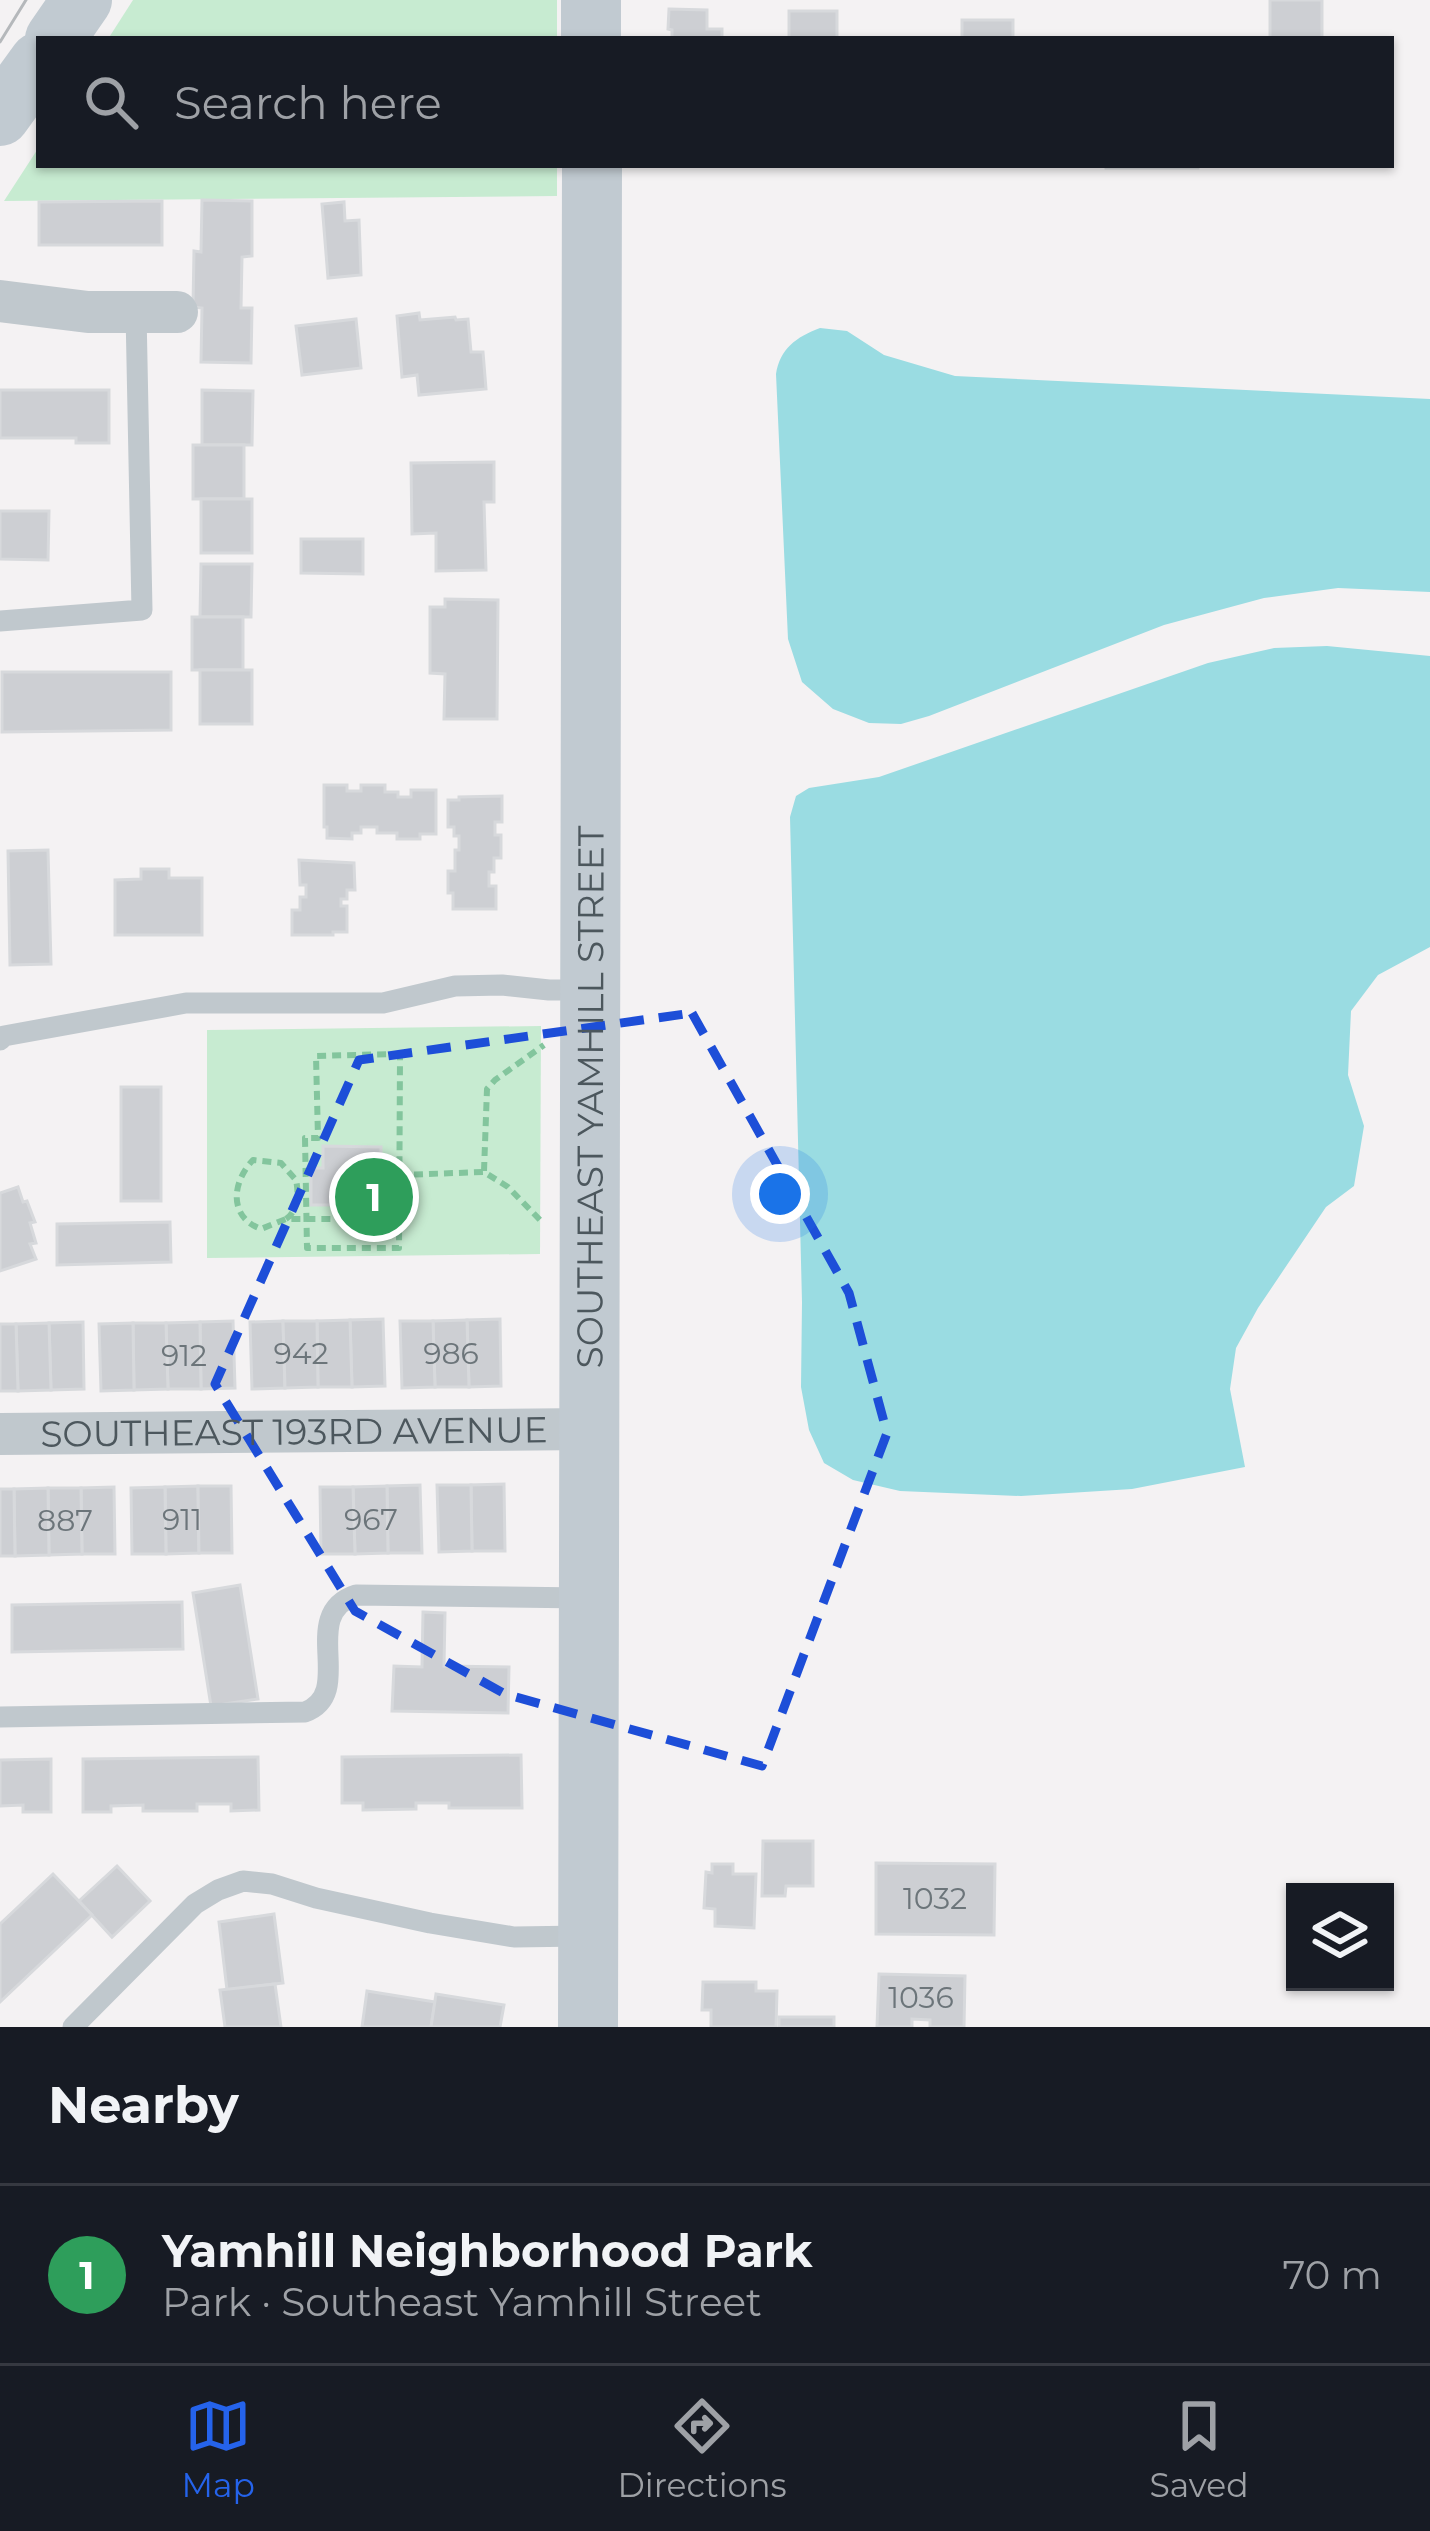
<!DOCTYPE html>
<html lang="en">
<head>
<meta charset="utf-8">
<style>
  :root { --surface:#171b24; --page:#242831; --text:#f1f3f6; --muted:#9ea1a6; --line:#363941; --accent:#2563eb }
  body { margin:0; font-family:Montserrat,sans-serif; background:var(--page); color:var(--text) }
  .controls { position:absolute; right:36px; bottom:36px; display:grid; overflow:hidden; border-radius:0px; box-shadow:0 3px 9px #0004 }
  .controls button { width:108px; height:108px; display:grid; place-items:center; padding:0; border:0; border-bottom:3px solid var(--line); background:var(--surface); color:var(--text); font:60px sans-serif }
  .you { position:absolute; left:780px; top:1194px; width:42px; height:42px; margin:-30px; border:9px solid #fff; border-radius:50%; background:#1a73e8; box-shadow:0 0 0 18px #1a73e833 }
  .badge { display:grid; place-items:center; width:78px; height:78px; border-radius:50%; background:var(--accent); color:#fff; font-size:39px; font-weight:700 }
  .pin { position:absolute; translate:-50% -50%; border:6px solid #fff; box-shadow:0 3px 12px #0006 }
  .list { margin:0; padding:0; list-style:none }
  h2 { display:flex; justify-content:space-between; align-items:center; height:156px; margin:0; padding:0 48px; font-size:51px }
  h2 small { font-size:39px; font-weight:400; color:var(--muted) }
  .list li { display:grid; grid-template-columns:78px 1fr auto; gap:36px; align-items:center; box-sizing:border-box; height:180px; padding:0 48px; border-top:3px solid var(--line) }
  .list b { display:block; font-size:45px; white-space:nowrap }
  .list p { margin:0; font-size:39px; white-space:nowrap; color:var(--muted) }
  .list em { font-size:39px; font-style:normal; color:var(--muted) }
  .icon { flex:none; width:66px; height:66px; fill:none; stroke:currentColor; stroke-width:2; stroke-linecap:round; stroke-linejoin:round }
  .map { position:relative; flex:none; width:1430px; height:2027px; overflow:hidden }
  .search { position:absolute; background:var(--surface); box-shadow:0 3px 9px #0004; left:36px; right:36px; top:36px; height:132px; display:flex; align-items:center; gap:30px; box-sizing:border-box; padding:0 42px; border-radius:0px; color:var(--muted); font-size:45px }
  .sheet { height:336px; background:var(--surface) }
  nav { display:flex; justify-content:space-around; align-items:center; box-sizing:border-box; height:168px; border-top:3px solid var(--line); background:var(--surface); font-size:33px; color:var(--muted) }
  nav a { display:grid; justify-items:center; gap:6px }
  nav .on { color:var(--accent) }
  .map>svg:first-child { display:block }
  .green { fill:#c7ebd1 }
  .water { fill:#9adce2 }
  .building { fill:#cdcfd3; stroke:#d7d9dc; stroke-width:3 }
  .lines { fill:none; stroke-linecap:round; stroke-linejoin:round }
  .path { stroke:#83c59d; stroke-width:6; stroke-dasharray:9 6; stroke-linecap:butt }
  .lane { stroke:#c0c8cd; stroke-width:21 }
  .street { stroke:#c0c8cd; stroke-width:42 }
  .secondary { stroke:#c1cad1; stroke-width:60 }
  .tram { stroke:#b5b8bb; stroke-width:3 }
  .marked { fill:none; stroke:#1d4ed8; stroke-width:9; stroke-dasharray:24 15; stroke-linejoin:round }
  .labels { text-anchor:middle; stroke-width:10; stroke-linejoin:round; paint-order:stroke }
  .number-label { font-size:30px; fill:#6c757a }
  .street-label { font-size:36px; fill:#4c575d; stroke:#fff }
</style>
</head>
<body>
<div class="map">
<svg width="1430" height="2027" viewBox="0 0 1430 2027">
  <rect width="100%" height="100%" fill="#f4f2f3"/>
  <g class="green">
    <path d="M133 0H557V39H108Z"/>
    <path d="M39 147V165H557V196L4 201Z"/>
    <path d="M541 1026 540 1254 207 1258V1030Z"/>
  </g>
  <g class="water">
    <path d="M820 328 847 331 884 355 955 376 1430 399V592L1338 588 1264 598 1164 625 929 716 901 724 869 723 833 709 802 682 788 639 776 374C780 349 796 337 820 328Z"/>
    <path d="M1327 646 1430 656V947L1378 975 1351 1011 1348 1075 1364 1126 1354 1186 1326 1207 1258 1308 1236 1348 1230 1389 1245 1467 1132 1489 1021 1496 900 1491 853 1480 824 1463 809 1430 801 1387 802 1302 790 817 796 796 809 788 879 777 1208 663 1274 648Z"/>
  </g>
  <g class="building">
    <rect x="1270" y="0" width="52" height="39"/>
    <path d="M669 9 707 10V29H722V39H672V30L668 29Z"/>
    <rect x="789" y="11" width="48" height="28"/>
    <rect x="962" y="20" width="51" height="19"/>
    <rect x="1106" y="165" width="92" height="3"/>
    <path d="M202 200 252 201V256L242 257 241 308H252L251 363 201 362 202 308 193 307 194 251 201 252Z"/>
    <path d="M162 201V245H39V202Z"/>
    <path d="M344 202 345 221 359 220 361 275 328 278 322 204Z"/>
    <path d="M419 313 420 320 455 317 456 320 468 319 471 352H483L486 389 419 395 417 375 402 377 397 316Z"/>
    <path d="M356 319 361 368 302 375 296 326Z"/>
    <path d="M0 390H109V443H76V438H0Z"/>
    <path d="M202 390 253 391 252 445H202Z"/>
    <rect x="193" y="445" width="51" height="54"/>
    <path d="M494 462V502H484L486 570 436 571V533L412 534 411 463Z"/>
    <rect x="201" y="499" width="51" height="54"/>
    <path d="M0 511H49L48 560 0 559Z"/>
    <path d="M301 539H363V574L301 573Z"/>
    <path d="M201 564H252L251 617H200Z"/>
    <path d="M445 599 498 600 497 719H444L445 674 430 673V607H445Z"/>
    <rect x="192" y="617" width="51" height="53"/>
    <rect x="200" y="670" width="52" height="54"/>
    <path d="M2 672H171V730L2 732Z"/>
    <path d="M324 785H347V791H361V785H385V792H398V797H411V790H436V834H420V839H397V833H377V827H361V833H352V839L327 838V827H324Z"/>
    <path d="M502 796V822H495V835H501V858H494V872H489V886H496V909H453V893H448V871H455V850H459V836H454V827H448V800H459V797Z"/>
    <path d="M48 850 51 964 10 965 8 851Z"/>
    <path d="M299 860 354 863 355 890H347V899H341V906H347V932H333V935H292V910H300V897H306V885H300Z"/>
    <path d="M141 869H169V878H202V935H115V880L141 879Z"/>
    <rect x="121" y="1087" width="40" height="114"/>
    <path d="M323 1146 381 1147V1205H311V1168H323Z"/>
    <path d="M18 1187 23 1202 27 1201 35 1222 30 1223 36 1243 30 1244 36 1259 0 1271V1193Z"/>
    <path d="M170 1222 171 1262 57 1265V1224Z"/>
    <path d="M383 1319 385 1386 352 1387 350 1320Z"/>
    <path d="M500 1319 501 1386 469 1387 467 1320Z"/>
    <path d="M350 1320 352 1387H318L317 1321Z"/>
    <path d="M467 1320 469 1387H435L433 1321Z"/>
    <path d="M233 1321 235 1388 201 1389 200 1322Z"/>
    <path d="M283 1321 285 1388 252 1389 250 1322Z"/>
    <path d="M283 1321H317L318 1387 285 1388Z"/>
    <path d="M400 1321H433L435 1387 402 1388Z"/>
    <path d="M83 1322 84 1389 51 1390 49 1323Z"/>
    <path d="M200 1322 201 1389H168L166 1323Z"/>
    <path d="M49 1323 51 1390 18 1391 16 1324Z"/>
    <path d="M133 1323H166L168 1389 134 1390Z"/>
    <path d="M133 1323 134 1390 101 1391 99 1324Z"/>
    <path d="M0 1324H16L18 1391H0Z"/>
    <path d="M504 1484 505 1551H472L471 1485Z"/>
    <path d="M420 1485 422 1553H388L387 1486Z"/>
    <path d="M437 1485H471L472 1551 439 1552Z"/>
    <path d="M198 1486 199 1553 166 1554 165 1487Z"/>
    <path d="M198 1486H231L232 1553H199Z"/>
    <path d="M387 1486 388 1553 355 1554 353 1487Z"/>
    <path d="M114 1487 115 1554H82L81 1488Z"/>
    <path d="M165 1487 166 1554H132L131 1488Z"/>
    <path d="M320 1487H353L355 1554H321Z"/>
    <path d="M48 1488H81L82 1554 49 1555Z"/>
    <path d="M48 1488 49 1555 15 1556 14 1489Z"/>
    <path d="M0 1489H14L15 1556H0Z"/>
    <path d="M240 1585 258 1699 211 1706 193 1593Z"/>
    <path d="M182 1602 183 1649 12 1652V1605Z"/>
    <path d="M423 1612 445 1613 444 1666 509 1667 508 1713 392 1711 394 1666 422 1667Z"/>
    <path d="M521 1755 522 1808H449V1803H416V1809L363 1810V1803H342V1757Z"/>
    <path d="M258 1757 259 1810 231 1811V1804H197V1811H143V1805L111 1806V1812H83V1759Z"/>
    <path d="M51 1759V1812H23V1805L0 1806V1760Z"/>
    <path d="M763 1841H813V1886H786L785 1896H762Z"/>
    <path d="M876 1863 995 1864 994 1935 876 1934Z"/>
    <path d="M712 1864H733V1874H756L754 1928 715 1926V1909L704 1908 706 1872 712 1873Z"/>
    <path d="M117 1866 150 1901 112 1937 79 1901Z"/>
    <path d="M53 1874 92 1915 0 2002V1924Z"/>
    <path d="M274 1914 283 1983 227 1990 219 1922Z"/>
    <path d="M879 1974 965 1976 964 2027H930V2020L912 2019V2027H877Z"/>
    <path d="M703 1982H756V1991H777L776 2027H711V2010H702Z"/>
    <path d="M275 1984 281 2027H225L220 1990Z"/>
    <path d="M367 1991 435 2002 431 2027H362Z"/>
    <path d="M436 1994 504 2005 500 2027H431Z"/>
    <rect x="779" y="2017" width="55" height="10"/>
  </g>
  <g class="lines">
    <g class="path">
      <path d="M395 1054 400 1057 399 1248H307L305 1138H318L316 1056Z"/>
      <path d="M484 1171 487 1089 495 1080 544 1045"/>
      <path d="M399 1175 484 1172 508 1187 543 1223"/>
      <path d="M286 1219C298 1211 299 1193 296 1180L281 1163 253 1160C232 1182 228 1217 261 1229L286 1219H380L383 1216 399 1215"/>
    </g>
    <g class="lane">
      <path d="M0 621 142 610 136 312"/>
      <path d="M0 1040 4 1036 186 1003H383L455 986 502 985 549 990H584"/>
      <path d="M0 1717 305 1712C357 1693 297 1614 356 1595L585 1598"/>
      <path d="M73 2027 195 1904 218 1890 243 1881 272 1884 316 1898 430 1923 514 1937 582 1936"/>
    </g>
    <g class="street">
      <path d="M0 301 88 312H177"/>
      <path id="s1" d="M0 1434 590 1429"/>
    </g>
    <g class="secondary">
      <path d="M591 0V39"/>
      <path d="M55 39 82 0"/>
      <path d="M0 116 39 62"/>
      <path id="s2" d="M588 2027 592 165"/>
    </g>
    <path class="tram" d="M0 42 26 0"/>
  </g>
  <path class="marked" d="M692 1013 849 1293 887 1433 762 1766 505 1694 355 1611 215 1384 359 1060Z"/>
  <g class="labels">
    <g class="number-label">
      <text x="301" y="1364">942</text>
      <text x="451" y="1364">986</text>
      <text x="184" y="1366">912</text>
      <text x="182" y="1530">911</text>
      <text x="371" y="1530">967</text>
      <text x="65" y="1531">887</text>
      <text x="935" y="1909">1032</text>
      <text x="921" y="2008">1036</text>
    </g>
    <g class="street-label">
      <text dy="13" stroke="none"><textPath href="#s2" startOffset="930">SOUTHEAST YAMHILL STREET</textPath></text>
      <text dy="13" stroke="none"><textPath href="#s1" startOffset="294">SOUTHEAST 193RD AVENUE</textPath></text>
    </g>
  </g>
</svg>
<div class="controls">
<button><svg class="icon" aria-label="layers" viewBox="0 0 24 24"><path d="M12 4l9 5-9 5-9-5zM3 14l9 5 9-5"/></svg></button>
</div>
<div class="you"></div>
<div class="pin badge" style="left:374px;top:1197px;background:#2e9e5b">1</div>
<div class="search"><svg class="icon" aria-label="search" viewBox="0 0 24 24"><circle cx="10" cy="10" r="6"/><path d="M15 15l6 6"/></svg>Search here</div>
</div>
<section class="sheet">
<h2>Nearby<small></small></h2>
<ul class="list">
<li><span class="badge" style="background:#2e9e5b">1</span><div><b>Yamhill Neighborhood Park</b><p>Park · Southeast Yamhill Street</p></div><em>70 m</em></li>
</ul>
</section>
<nav>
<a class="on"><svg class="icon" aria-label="map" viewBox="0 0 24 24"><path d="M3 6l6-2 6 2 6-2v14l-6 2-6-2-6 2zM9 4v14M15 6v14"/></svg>Map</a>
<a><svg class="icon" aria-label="directions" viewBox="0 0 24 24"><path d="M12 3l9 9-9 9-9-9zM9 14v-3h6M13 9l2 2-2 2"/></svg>Directions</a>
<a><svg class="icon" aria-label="saved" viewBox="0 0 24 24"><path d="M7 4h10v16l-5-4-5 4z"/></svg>Saved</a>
</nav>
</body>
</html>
